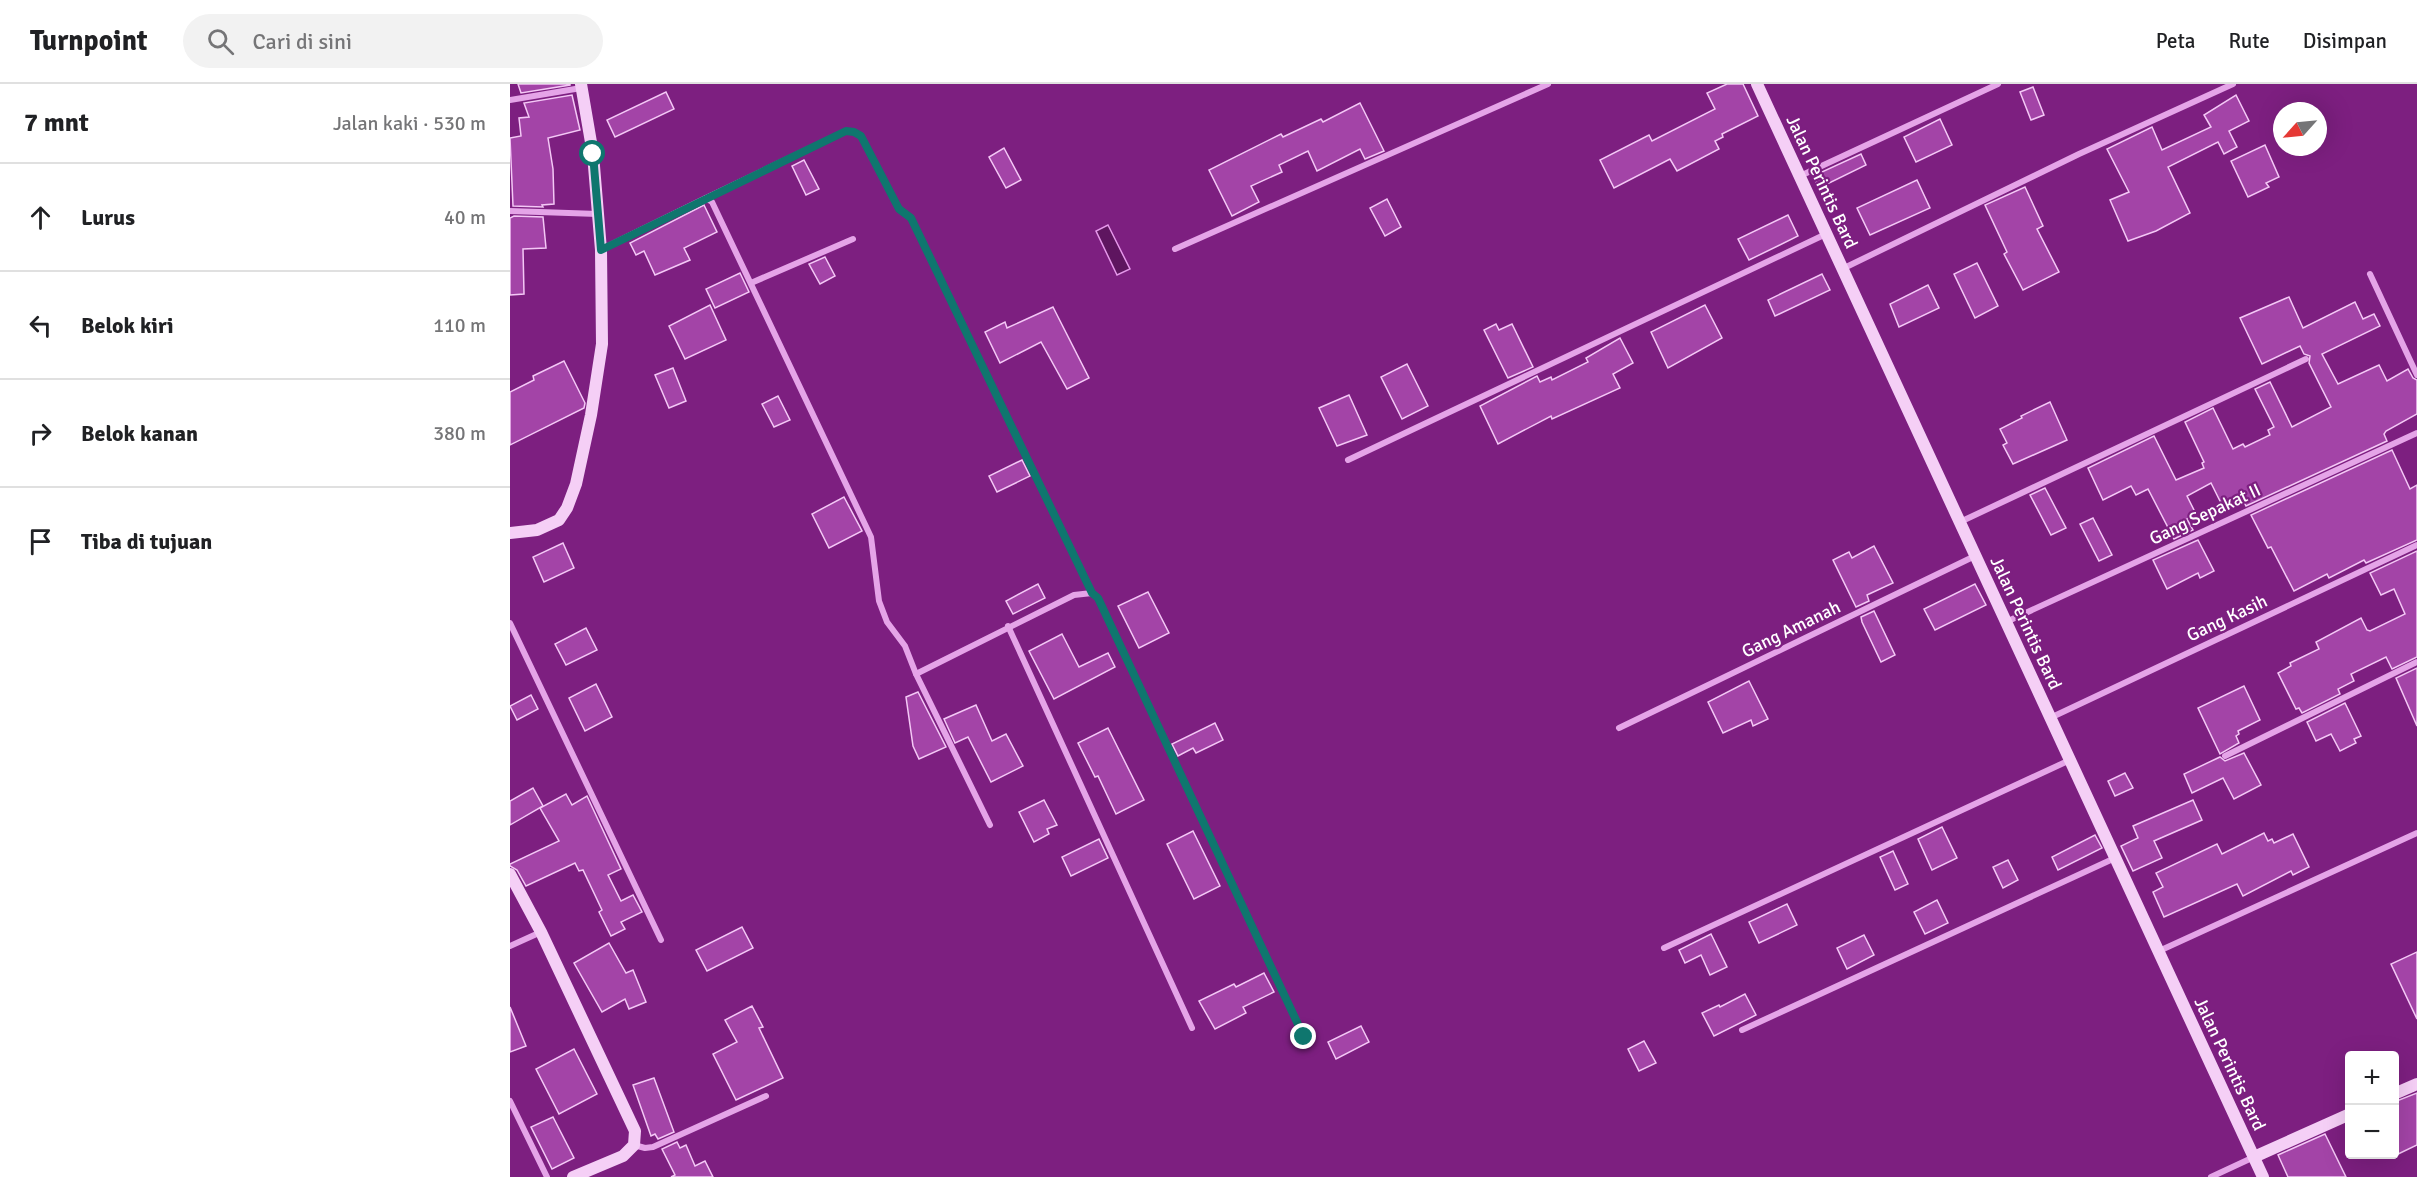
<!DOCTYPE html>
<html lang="id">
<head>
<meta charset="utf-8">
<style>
  :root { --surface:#fff; --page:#f2f2f2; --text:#202124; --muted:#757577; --line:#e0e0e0 }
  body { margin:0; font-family:Signika,sans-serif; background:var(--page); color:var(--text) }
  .controls { position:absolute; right:18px; bottom:18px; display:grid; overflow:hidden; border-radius:6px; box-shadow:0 6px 24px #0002 }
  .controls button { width:54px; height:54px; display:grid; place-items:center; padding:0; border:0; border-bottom:2px solid var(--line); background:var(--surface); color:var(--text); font:30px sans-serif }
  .compass { position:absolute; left:1763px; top:18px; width:54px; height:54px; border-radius:50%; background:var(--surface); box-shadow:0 6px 24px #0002; rotate:243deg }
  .stop { position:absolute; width:18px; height:18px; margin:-14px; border:4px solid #0f766e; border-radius:50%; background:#fff }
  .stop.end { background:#0f766e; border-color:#fff; box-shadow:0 2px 6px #0008 }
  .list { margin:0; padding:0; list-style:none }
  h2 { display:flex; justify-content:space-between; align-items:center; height:78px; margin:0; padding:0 24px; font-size:26px }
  h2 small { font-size:20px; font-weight:400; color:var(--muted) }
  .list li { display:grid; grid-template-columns:39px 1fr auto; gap:18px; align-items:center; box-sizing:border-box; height:108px; padding:0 24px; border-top:2px solid var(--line) }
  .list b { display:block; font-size:22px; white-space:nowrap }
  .list em { font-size:20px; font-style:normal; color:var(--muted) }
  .icon { flex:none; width:33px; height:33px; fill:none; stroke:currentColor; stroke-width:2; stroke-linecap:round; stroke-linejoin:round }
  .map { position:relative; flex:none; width:1907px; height:1093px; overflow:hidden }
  header { display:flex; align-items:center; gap:36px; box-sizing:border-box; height:84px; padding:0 30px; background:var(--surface); border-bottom:2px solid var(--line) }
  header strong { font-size:28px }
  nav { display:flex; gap:33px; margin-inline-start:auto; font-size:21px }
  .search { width:420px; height:54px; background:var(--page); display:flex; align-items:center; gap:15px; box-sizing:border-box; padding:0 21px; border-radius:33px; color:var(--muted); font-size:22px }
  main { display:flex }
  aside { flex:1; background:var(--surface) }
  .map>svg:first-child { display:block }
  .water { fill:#5e155f; stroke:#e598ea; stroke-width:1.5 }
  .building { fill:#a344a7; stroke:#f4c8f6; stroke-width:1.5 }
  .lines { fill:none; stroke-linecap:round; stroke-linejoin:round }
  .street { stroke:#e5a4e8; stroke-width:6 }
  .secondary { stroke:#f5cff6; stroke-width:12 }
  .route { stroke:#0f766e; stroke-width:8 }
  .labels { text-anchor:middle; stroke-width:4.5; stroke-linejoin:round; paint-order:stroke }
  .street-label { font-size:18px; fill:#fff; stroke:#7d1f80 }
</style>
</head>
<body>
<header>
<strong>Turnpoint</strong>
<div class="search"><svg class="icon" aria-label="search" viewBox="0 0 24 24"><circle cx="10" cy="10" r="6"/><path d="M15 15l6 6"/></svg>Cari di sini</div>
<nav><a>Peta</a><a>Rute</a><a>Disimpan</a></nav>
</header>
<main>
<aside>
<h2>7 mnt<small>Jalan kaki · 530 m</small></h2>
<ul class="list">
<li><svg class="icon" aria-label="ahead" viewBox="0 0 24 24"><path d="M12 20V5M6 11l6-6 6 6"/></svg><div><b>Lurus</b></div><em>40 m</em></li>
<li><svg class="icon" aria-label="left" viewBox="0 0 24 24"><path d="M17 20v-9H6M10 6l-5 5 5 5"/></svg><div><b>Belok kiri</b></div><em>110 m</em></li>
<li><svg class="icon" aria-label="right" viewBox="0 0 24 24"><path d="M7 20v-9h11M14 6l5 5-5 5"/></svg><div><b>Belok kanan</b></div><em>380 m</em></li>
<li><svg class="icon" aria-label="arrive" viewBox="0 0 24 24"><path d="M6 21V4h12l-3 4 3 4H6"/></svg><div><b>Tiba di tujuan</b></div></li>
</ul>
</aside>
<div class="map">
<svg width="1907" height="1093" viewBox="0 0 1907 1093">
  <rect width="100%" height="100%" fill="#7d1f80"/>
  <path class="water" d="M598 141 620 185 607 191 586 147Z"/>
  <g class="building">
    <path d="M8 0H60V1L11 9Z"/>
    <path d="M1217 0H1233L1248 32 1212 50 1213 53 1205 57 1209 65 1167 87 1160 75 1104 104 1090 76 1139 51 1142 57 1205 25 1197 9Z"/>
    <path d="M1523 3 1534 31 1521 36 1510 8Z"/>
    <path d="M156 8 164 25 105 53 97 36Z"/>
    <path d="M62 11 70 46 38 54 43 85 44 120 32 121 33 123 3 122 0 54 11 52 9 34 19 33 14 19Z"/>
    <path d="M1726 11 1739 37 1719 47 1727 63 1714 70 1708 58 1658 83 1680 129 1646 147 1618 157 1600 116 1619 108 1597 65 1642 43 1652 66 1701 43 1694 31Z"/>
    <path d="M850 19 874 67 855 75 850 65 807 87 798 67 769 81 772 88 741 102 749 118 722 132 699 86 771 50 773 53 811 35 813 38Z"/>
    <path d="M1430 35 1442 61 1406 78 1394 53Z"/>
    <path d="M1755 61 1769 93 1756 99 1759 103 1738 113 1721 77Z"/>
    <path d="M494 64 511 96 496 104 479 73Z"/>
    <path d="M1351 70 1356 81 1309 104 1303 92Z"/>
    <path d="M294 76 309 105 296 111 282 82Z"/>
    <path d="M1407 96 1420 124 1360 151 1347 124Z"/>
    <path d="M1515 103 1533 142 1527 145 1549 188 1513 206 1494 170 1497 168 1475 121Z"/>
    <path d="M877 115 891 143 875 152 860 124Z"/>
    <path d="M194 121 207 148 174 164 180 176 145 191 134 167 126 171 120 159Z"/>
    <path d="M1278 131 1288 152 1239 176 1228 155Z"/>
    <path d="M4 132 33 133 36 164 13 165 14 210 0 211V134Z"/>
    <path d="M315 173 325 192 310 200 299 180Z"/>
    <path d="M1467 179 1488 222 1465 234 1444 190Z"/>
    <path d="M230 189 239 208 205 224 196 205Z"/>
    <path d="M1312 190 1320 206 1265 232 1258 216Z"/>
    <path d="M1418 201 1429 224 1389 243 1380 220Z"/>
    <path d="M1779 213 1793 244 1845 218 1853 235 1864 230 1870 242 1812 270 1828 300 1869 281 1877 297 1898 285 1903 294 1907 296V330L1876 347 1874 350 1877 357 1736 422 1730 410 1711 419 1701 399 1677 412 1686 430 1677 435 1683 446 1664 455 1638 405 1626 411 1621 402 1593 416 1578 384 1644 352 1666 396 1694 384 1692 379 1694 378 1675 338 1703 324 1723 365 1733 360 1735 363 1760 351 1758 346 1764 343 1745 305 1760 298 1782 343 1821 323 1799 279 1800 272 1794 270 1790 262 1752 280 1730 234Z"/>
    <path d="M200 221 216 256 175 275 159 242Z"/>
    <path d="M1195 221 1212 254 1158 284 1141 248Z"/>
    <path d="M543 223 579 294 557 305 531 258 490 279 475 248 495 238 497 244Z"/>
    <path d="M986 240 989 246 1002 240 1023 283 998 294 974 246Z"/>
    <path d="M1110 254 1123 279 1103 290 1110 304 1042 335 1041 332 988 360 970 322 1027 292 1030 298 1041 293 1042 296 1078 278 1076 274Z"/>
    <path d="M54 277 75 319 74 324 0 361V308L24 296 23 292Z"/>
    <path d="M897 280 918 322 892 335 871 293Z"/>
    <path d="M163 284 176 317 159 324 145 291Z"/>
    <path d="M839 311 857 351 827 362 809 324Z"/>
    <path d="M268 312 280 336 264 343 252 320Z"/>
    <path d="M1540 318 1557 356 1503 380 1493 361 1497 359 1490 345 1512 334 1511 332Z"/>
    <path d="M1882 366 1900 405 1907 401V456L1856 479 1854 476 1819 494 1817 490 1784 507 1761 463 1758 464 1741 431Z"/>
    <path d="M512 376 520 392 487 408 479 392Z"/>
    <path d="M1535 404 1556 444 1541 451 1520 411Z"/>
    <path d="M334 413 352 447 319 464 302 430Z"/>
    <path d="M1583 434 1602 471 1589 477 1570 440Z"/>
    <path d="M1688 456 1704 487 1690 494 1688 489 1657 505 1643 476Z"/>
    <path d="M53 459 64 484 34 498 23 473Z"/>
    <path d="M1364 462 1383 499 1357 511 1359 517 1346 523 1323 476 1339 468 1342 474Z"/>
    <path d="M1907 467V573L1882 585 1876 573 1841 590 1844 597 1828 605 1830 610 1792 629 1789 624 1786 625 1768 589 1781 582 1780 579 1809 565 1806 558 1851 534 1857 546 1860 547 1895 530 1884 505 1871 511 1860 489Z"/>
    <path d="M528 500 535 514 503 530 496 517Z"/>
    <path d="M1465 500 1476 521 1425 546 1414 525Z"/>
    <path d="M638 508 659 549 629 564 608 522Z"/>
    <path d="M1364 527 1385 571 1371 578 1352 538 1351 533Z"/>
    <path d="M76 544 87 566 56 581 45 560Z"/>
    <path d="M552 550 569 583 598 569 605 583 544 615 519 567Z"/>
    <path d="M1907 584V642L1886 594Z"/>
    <path d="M1239 597 1258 635 1243 642 1241 636 1213 649 1198 618Z"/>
    <path d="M86 600 102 633 75 647 59 614Z"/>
    <path d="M1734 602 1750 636 1728 647 1729 650 1726 652 1729 659 1710 670 1688 624Z"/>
    <path d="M408 608 436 663 409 675 403 662 396 613Z"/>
    <path d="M21 611 28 625 7 636 0 622Z"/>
    <path d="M1835 619 1851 652 1844 655 1846 659 1830 667 1821 650 1806 657 1797 638Z"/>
    <path d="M466 621 482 657 496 650 513 682 481 698 458 653 445 659 434 635Z"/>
    <path d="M705 639 713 656 686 669 683 664 668 672 662 660Z"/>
    <path d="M598 644 634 716 606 730 588 692 585 693 568 659Z"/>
    <path d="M1734 669 1751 701 1724 715 1713 694 1682 709 1674 690 1710 673 1715 677Z"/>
    <path d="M1615 689 1623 704 1605 712 1598 697Z"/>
    <path d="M23 704 33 722 0 741V717Z"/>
    <path d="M56 710 62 721 77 712 111 785 98 791 111 817 123 811 132 828 111 838 115 845 101 852 89 828 92 826 73 786 69 787 65 779 16 802 7 786 0 782V780L49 757 30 724Z"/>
    <path d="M534 716 547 741 537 745 539 750 524 758 509 728Z"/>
    <path d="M1683 716 1692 736 1644 757 1652 774 1623 787 1611 762 1628 754 1623 742Z"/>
    <path d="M1432 743 1447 774 1422 786 1408 755Z"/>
    <path d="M683 747 710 802 684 815 657 760Z"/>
    <path d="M1754 749 1758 757 1762 755 1764 759 1783 750 1799 783 1783 791 1781 787 1733 812 1727 800 1654 833 1643 808 1653 803 1646 789 1707 760 1712 770Z"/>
    <path d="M1585 751 1592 764 1548 786 1542 773Z"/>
    <path d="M589 755 598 774 561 792 552 773Z"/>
    <path d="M1383 767 1398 800 1385 806 1370 773Z"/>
    <path d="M1498 776 1508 796 1493 804 1483 783Z"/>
    <path d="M1427 816 1438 839 1415 850 1404 828Z"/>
    <path d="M1277 820 1287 841 1249 859 1239 838Z"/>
    <path d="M232 843 243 864 197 887 186 866Z"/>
    <path d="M1201 850 1217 883 1200 891 1191 871 1175 879 1169 866Z"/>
    <path d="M1354 851 1364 871 1337 885 1327 864Z"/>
    <path d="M99 859 116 889 123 886 136 918 119 925 115 915 92 928 64 879Z"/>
    <path d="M1907 868V935L1881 880Z"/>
    <path d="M754 889 764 908 733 923 736 929 705 945 689 917 724 900 726 903Z"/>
    <path d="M1235 910 1246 931 1204 952 1192 929 1209 921 1210 923Z"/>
    <path d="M242 922 253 943 249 944 273 994 226 1016 203 970 227 958 215 936Z"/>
    <path d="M0 923 16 962 0 968Z"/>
    <path d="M851 942 859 958 826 975 818 958Z"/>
    <path d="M1134 957 1146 979 1129 987 1118 965Z"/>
    <path d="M64 965 87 1010 49 1030 26 985Z"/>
    <path d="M144 994 164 1048 148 1055 145 1050 141 1052 123 1001Z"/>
    <path d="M1907 1009V1061L1884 1072V1018Z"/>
    <path d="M43 1033 64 1074 42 1085 21 1043Z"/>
    <path d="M1815 1050 1836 1093H1778L1768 1071Z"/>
    <path d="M167 1058 170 1064 176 1061 185 1082 195 1077 203 1093H161L165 1091 152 1065Z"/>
  </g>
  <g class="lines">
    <g class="street">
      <path d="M0 16 71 4"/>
      <path d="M1290 92 1488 0"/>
      <path d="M196 114 336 47 344 48 351 52 389 125 401 134 582 509 588 514 794 953"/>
      <path d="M0 127 88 130"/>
      <path d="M92 165 196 114 202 118 361 453 369 517 377 538 395 562 406 590 480 741"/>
      <path d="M665 165 1038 0"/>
      <path d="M1332 185 1569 70 1723 0"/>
      <path d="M1860 190 1907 291"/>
      <path d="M241 199 343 155"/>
      <path d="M838 376 1316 150"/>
      <path d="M1450 438 1796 275"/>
      <path d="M1496 538 1907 349"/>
      <path d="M0 539 151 856"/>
      <path d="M498 542 682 944"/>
      <path d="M406 590 564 511 582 509"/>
      <path d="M1540 634 1907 461"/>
      <path d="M1109 644 1465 472"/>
      <path d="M1715 672 1907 578"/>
      <path d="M0 862 31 848"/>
      <path d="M1154 864 1560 676"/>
      <path d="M1649 867 1907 749"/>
      <path d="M1232 946 1605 774"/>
      <path d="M0 1017 37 1093"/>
      <path d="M124 1061 135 1064 143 1063 256 1012"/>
      <path d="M1701 1093 1744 1073"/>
    </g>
    <g class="secondary">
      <path d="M1247 0 1753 1093"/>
      <path d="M0 449 27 446 49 436 57 424 66 400 81 331 92 260 91 166 83 70 71 0"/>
      <path d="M0 790 31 848 125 1047 124 1061 113 1072 63 1093"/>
      <path d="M1884 1010 1907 1000"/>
      <path d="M1744 1073 1840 1030"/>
    </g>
  </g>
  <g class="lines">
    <path class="route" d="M83 70 91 166 336 47 344 48 351 52 389 125 401 134 582 509 588 514 794 953"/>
  </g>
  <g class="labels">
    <g class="street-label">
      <text transform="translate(1312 98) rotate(65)" y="6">Jalan Perintis Bard</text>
      <text transform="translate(1695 430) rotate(-25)" y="6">Gang Sepakat II</text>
      <text transform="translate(1717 534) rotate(-25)" y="6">Gang Kasih</text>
      <text transform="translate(1516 539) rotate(65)" y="6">Jalan Perintis Bard</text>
      <text transform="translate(1281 545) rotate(-26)" y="6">Gang Amanah</text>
      <text transform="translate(1720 980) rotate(65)" y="6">Jalan Perintis Bard</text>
    </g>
  </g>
</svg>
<div class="controls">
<button>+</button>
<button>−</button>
</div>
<svg class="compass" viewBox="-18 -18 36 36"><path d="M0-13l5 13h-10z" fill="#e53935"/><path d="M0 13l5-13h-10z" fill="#757577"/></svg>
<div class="stop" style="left:83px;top:70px"></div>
<div class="stop end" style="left:794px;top:953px"></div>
</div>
</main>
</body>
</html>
